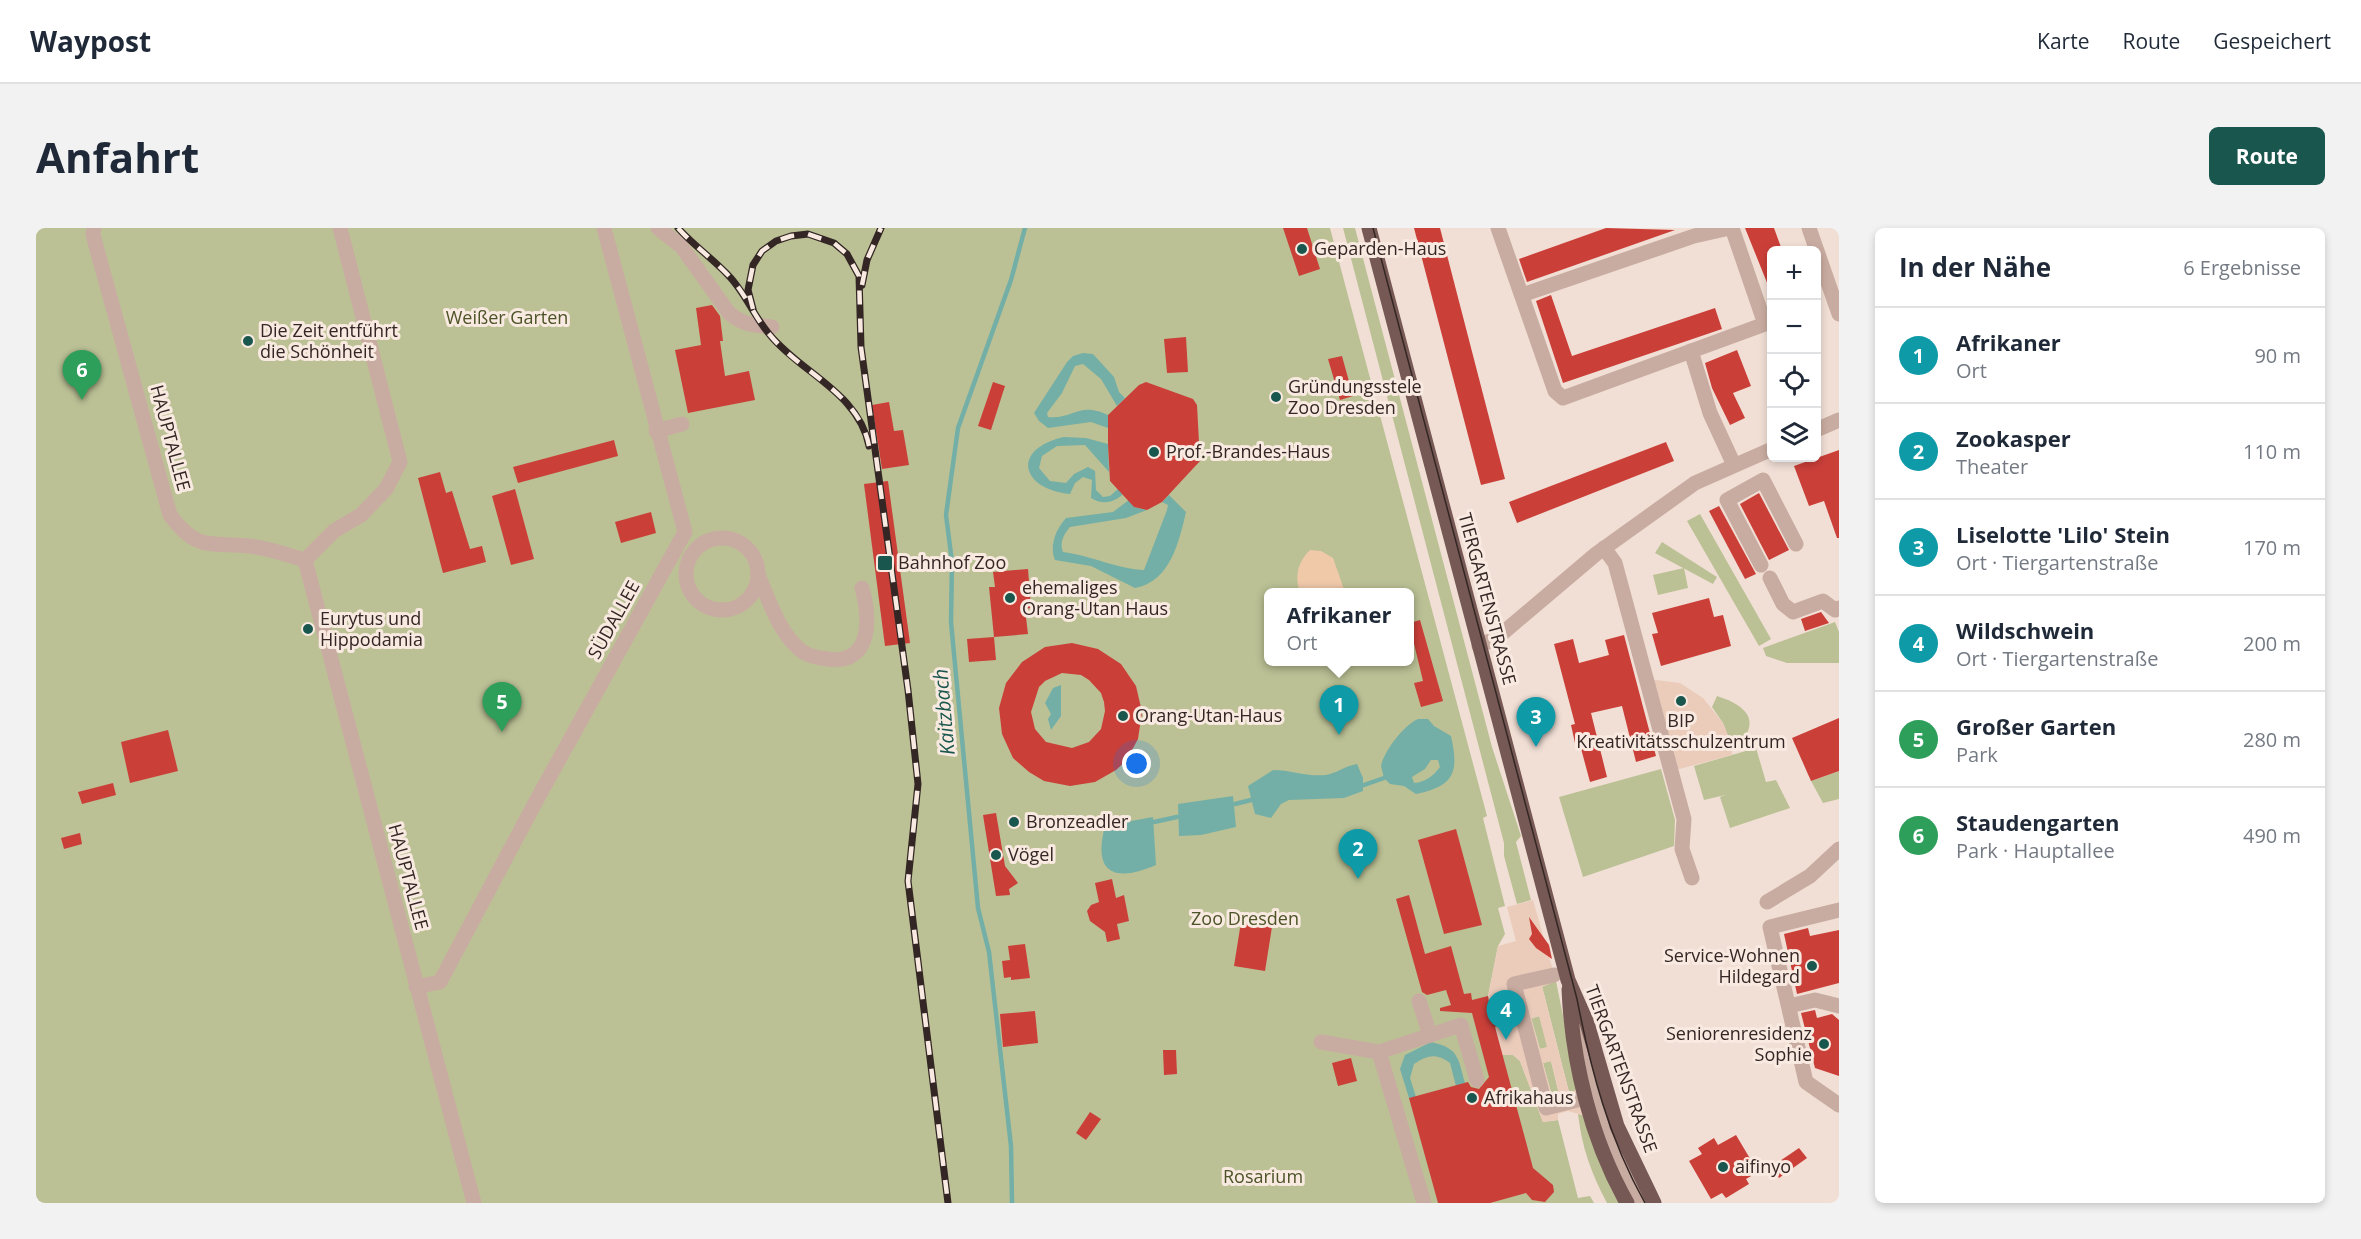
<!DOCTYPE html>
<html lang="de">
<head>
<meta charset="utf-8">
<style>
  :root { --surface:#fff; --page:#f2f2f3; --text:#1f2937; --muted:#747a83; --line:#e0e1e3; --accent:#19564e }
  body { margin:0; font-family:"Open Sans",sans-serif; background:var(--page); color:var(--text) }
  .controls { position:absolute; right:18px; top:18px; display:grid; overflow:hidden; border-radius:9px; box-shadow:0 3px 9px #0003 }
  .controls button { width:54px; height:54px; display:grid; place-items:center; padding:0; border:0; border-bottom:2px solid var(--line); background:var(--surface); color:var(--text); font:30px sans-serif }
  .you { position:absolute; left:1101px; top:536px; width:21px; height:21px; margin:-15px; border:4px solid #fff; border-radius:50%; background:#1a73e8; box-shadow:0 0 0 9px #1a73e833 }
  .badge { display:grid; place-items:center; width:39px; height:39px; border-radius:50%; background:var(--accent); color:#fff; font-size:20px; font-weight:700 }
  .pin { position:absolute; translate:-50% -50px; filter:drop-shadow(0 2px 3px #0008) }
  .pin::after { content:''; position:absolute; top:32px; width:21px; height:18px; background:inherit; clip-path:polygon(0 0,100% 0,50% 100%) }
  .popup { position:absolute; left:1228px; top:360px; width:150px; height:78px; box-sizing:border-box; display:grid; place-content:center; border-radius:9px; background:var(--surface); filter:drop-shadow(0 2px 4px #0005); font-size:20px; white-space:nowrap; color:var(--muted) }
  .popup b { font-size:22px; color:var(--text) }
  .popup::after { content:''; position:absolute; left:50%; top:100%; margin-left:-12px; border:12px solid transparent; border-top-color:var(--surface) }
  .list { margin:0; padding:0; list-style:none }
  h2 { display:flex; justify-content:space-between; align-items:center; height:78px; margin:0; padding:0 24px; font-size:26px }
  h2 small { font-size:20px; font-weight:400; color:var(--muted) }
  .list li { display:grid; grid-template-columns:39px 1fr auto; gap:18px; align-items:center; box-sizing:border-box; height:96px; padding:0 24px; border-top:2px solid var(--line) }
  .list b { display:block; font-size:22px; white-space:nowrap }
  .list p { margin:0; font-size:20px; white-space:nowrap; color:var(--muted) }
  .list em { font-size:20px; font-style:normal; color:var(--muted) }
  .icon { flex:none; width:33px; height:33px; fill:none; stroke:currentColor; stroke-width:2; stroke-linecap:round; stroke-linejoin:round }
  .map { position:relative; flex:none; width:1803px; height:975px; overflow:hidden; border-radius:9px }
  header { display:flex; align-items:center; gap:36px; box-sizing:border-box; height:84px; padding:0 30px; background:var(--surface); border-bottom:2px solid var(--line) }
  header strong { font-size:28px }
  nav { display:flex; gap:33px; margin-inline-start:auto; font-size:21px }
  .intro { display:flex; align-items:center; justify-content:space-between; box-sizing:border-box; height:144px; padding:0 36px }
  h1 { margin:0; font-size:42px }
  .button { padding:15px 27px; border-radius:9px; background:var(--accent); color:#fff; font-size:21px; font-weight:700 }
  main { display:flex; gap:36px; padding:0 36px }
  aside { flex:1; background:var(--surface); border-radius:9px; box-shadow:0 3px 9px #0003 }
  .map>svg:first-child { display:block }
  .green { fill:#bbc195; fill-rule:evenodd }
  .sand { fill:#f0c9a9 }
  .plaza { fill:#ebccbb; fill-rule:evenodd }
  .water { fill:#73afa6; fill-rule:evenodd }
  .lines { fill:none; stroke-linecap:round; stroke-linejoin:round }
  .stream { stroke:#73afa6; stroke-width:4.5 }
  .building { fill:#cb3f39; fill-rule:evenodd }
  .minor { stroke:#c9aca1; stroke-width:15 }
  .major { stroke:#765954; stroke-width:15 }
  .tram { stroke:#332624; stroke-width:1.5 }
  .rail-casing { stroke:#332624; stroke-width:7 }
  .rail { stroke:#f9eae1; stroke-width:4.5; stroke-dasharray:14; stroke-linecap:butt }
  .poi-dot { fill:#19564e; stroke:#f9eae1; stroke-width:2 }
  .labels { text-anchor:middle; stroke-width:6; stroke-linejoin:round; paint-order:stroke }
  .poi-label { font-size:18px; fill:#332624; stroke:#f9eae1; text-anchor:start }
  .park-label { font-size:18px; fill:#4b5327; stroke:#f9eae1 }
  .street-label { font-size:18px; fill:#332624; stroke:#f9eae1 }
  .water-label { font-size:20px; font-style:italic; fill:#19564e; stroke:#f9eae1 }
</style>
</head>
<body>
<header>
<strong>Waypost</strong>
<nav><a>Karte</a><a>Route</a><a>Gespeichert</a></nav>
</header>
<div class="intro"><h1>Anfahrt</h1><a class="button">Route</a></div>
<main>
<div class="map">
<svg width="1803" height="975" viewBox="0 0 1803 975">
  <rect width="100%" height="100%" fill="#f1dfd5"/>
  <g class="green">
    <path d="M0 0H1294L1451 588 1447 590 1469 678 1462 680 1469 706 1462 718 1452 768 1466 785 1465 797 1460 799 1467 827H1477L1484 833 1507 894 1522 892 1542 970 1554 968 1558 975H0ZM1232 364H1374V434H1232Z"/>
    <path d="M1307 0H1319L1456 519 1485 608 1480 614 1495 672 1481 676 1468 628V615Z"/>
    <path d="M1664 286 1735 411 1723 418 1651 293Z"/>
    <path d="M1626 314 1681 349 1677 356 1619 325Z"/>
    <path d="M1648 340 1652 360 1622 367 1617 347Z"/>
    <path d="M1799 394 1803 404V435H1751L1730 428 1727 420Z"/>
    <path d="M1681 468C1703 475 1726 488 1706 513L1692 508 1687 495 1676 479Z"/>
    <path d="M1720 520 1730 554 1740 552 1754 580 1694 600 1684 569 1689 567 1668 572 1658 538Z"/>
    <path d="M1625 541 1639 592 1638 618 1547 649 1523 569Z"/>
    <path d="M1803 543V571L1787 575 1775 553Z"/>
    <path d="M1520 753 1542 862 1533 864 1506 758Z"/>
    <path d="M1504 788 1512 819 1504 821 1495 790Z"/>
    <path d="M1515 833 1523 866 1516 868 1507 835Z"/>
    <path d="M1542 886 1550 888 1586 975H1571C1555 945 1546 920 1542 886Z"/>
  </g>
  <path class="sand" d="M1274 322 1285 323 1297 330 1309 364 1263 362C1259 346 1262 334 1274 322Z"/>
  <g class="plaza">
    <path d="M1612 451 1644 455 1667 470 1687 495 1695 515 1696 527 1636 543Z"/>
    <path d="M1497 672 1520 753 1506 759 1533 864 1542 862 1550 888 1532 883 1522 886V892L1507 894 1484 833 1477 827H1466L1459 799 1465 797 1466 785 1460 780H1454L1452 768 1462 718 1480 713 1471 679ZM1503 788 1511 819 1504 821 1495 791ZM1515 833 1523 866 1516 868 1507 835Z"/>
  </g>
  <g class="water">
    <path d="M1047 125 1057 126 1078 149 1083 164 1089 170 1081 178 1065 151 1047 136 1039 138 1026 165 1011 185 1012 189C1037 192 1042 173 1072 187V200L1055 194 1012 200 1003 193 998 185 1031 134 1037 128Z"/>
    <path d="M1028 209 1050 210 1072 216 1073 244 1049 217 1021 218 1006 228 1003 240 1014 253 1030 255 1038 246 1052 239 1059 243 1060 262 1067 269 1074 268 1082 261 1087 266C1078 275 1066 277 1055 270L1056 252 1047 249 1039 255 1034 266C984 261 975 221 1028 209Z"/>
    <path d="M1133 267 1150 284C1143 314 1134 354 1099 360L1055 338 1019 332C1013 318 1020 301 1030 290L1077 284 1093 272 1098 279 1111 282 1090 290 1034 299C1028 306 1023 315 1027 324 1053 327 1085 342 1108 342L1131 282 1132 277 1126 274Z"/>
    <path d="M1025 457V488L1015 502 1012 491 1015 486 1009 475 1017 460Z"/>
    <path d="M1382 491H1392L1398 498 1415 508C1423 544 1419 558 1380 566L1368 558 1354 556 1348 550 1345 538C1348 523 1368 497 1382 491ZM1395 532H1402L1404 539C1397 548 1390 554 1378 555L1376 549 1389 541Z"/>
    <path d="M1321 536 1327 550V563L1308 570 1253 572 1245 576 1235 590 1219 586 1212 558 1237 542C1255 542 1271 549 1290 547 1301 545 1309 538 1321 536Z"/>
    <path d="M1197 568 1200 599 1165 607 1143 608 1142 576Z"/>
    <path d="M1117 589 1120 637C1083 653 1057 649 1068 602L1084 595Z"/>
    <path d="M1395 814C1423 820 1422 830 1429 855L1420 858 1414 835C1400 825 1392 827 1378 836L1374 850 1380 869 1373 870 1364 841 1369 827Z"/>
  </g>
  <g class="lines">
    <g class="stream">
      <path d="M1328 557 1348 550"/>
      <path d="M1199 576 1215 572"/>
      <path d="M1118 594 1141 589"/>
      <path d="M976 975 975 918 953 724 942 680 915 394 916 334 910 287 922 200 975 52 989 0"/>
    </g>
  </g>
  <g class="building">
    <path d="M1247 0H1271L1284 41 1263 48Z"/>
    <path d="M1378 0H1404L1469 251 1445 257Z"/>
    <path d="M1570 0 1639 2 1491 54 1483 31Z"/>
    <path d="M1709 0H1738L1746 22H1736V67Z"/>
    <path d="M1515 67 1536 128 1679 80 1686 101 1527 155 1500 73Z"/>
    <path d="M676 77 684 88 687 113H684L689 148 713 143 719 172 652 185 639 122 665 117 660 80Z"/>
    <path d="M1150 109 1152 144 1131 145 1128 111Z"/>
    <path d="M1701 122 1715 158 1697 165 1709 190 1694 197 1676 160 1669 135Z"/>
    <path d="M1306 128 1317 168 1304 172 1292 131Z"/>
    <path d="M957 154 969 158 955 202 942 198Z"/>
    <path d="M1110 154 1157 171 1161 177 1164 233 1126 274 1111 282 1098 279 1074 253 1072 216V187L1103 157Z"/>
    <path d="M853 174 858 203 867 202 873 237 846 241 836 177Z"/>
    <path d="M578 212 582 228 482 255 477 239Z"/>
    <path d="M1630 214 1638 233 1481 295 1473 274Z"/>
    <path d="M1803 222V310H1801L1788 273 1773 278 1758 238Z"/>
    <path d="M404 244 410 265 416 263 434 321 446 318 450 334 407 345 382 250Z"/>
    <path d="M852 253 874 415 849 418 828 256Z"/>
    <path d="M479 261 498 331 475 337 456 268Z"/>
    <path d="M1723 265 1753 322 1733 332 1704 276Z"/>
    <path d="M1683 278 1720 346 1709 351 1673 283Z"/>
    <path d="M615 284 620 305 585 315 579 294Z"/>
    <path d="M992 341 995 380 989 381 992 406 958 409 953 359H959L957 344Z"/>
    <path d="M1673 370 1678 389 1687 387 1695 418 1625 438 1616 406 1622 405 1616 385Z"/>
    <path d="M1785 384 1793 395 1769 403 1765 391Z"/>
    <path d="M1384 392 1407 473 1385 479 1378 455 1387 453 1374 399V395Z"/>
    <path d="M1588 407 1620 528 1600 534 1586 478 1555 485 1571 549 1554 554 1543 513 1539 515 1535 497 1539 496 1518 416 1537 411 1543 435 1573 427 1569 412Z"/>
    <path d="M958 409 960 432 933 434 931 411Z"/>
    <path d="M1036 415 1062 421 1085 436 1100 458 1106 484 1102 511 1090 533 1080 542 1059 554 1034 558 1008 553 993 544 977 530 966 506 963 480 970 455 986 434 1009 419ZM1026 445 1045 447 1053 452 1065 465 1068 474 1069 483 1065 501 1053 514 1036 520 1010 514 999 501 995 484 1003 459 1009 453Z"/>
    <path d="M1803 490V543L1775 553 1756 510Z"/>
    <path d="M132 502 142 543 94 555 85 514Z"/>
    <path d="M77 555 80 567 46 576 42 564Z"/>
    <path d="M960 585 969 638 982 655 973 661 974 667 960 668 947 587Z"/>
    <path d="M1420 601 1446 697 1408 706 1382 612Z"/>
    <path d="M44 605 46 616 28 621 25 610Z"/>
    <path d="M1076 651 1080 670 1088 667 1093 693 1081 696 1084 711 1071 714 1069 704 1054 693 1051 683 1055 677 1063 674 1059 655Z"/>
    <path d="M1373 667 1389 726 1415 718 1428 766 1435 765 1436 772 1452 768 1454 780H1458L1457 788 1466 795 1459 799 1497 940 1517 957 1518 964 1509 974 1496 972 1490 965 1454 975H1402L1373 870 1432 854 1435 859 1443 861 1453 849 1436 785 1404 783V780L1415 777 1410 762 1391 767 1386 764 1360 671Z"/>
    <path d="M1493 689 1513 717 1516 731 1500 720 1493 711 1496 706Z"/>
    <path d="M1205 694 1236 699 1229 743 1198 738Z"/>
    <path d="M1772 700 1774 708 1803 702V755L1761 766 1748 706Z"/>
    <path d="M989 716 994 750 975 752V749L968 750 966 733 974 732 972 718Z"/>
    <path d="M1779 782 1781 790 1796 786 1803 792V848L1779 840 1765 785Z"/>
    <path d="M999 783 1002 815 967 819 964 786Z"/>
    <path d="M1127 822H1140L1141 846 1128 847Z"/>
    <path d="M1315 830 1321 853 1302 858 1296 835Z"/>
    <path d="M1054 884 1065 891 1050 912 1040 905Z"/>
    <path d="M1700 907 1722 944 1710 951 1713 956 1690 970 1686 965 1675 971 1653 933 1666 926 1662 920 1678 910 1682 917Z"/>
    <path d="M1763 920 1771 930 1743 950 1735 939Z"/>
  </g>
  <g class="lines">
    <g class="minor">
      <path d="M58 0 57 7 134 287C161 324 174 314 213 318 232 320 251 327 269 332"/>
      <path d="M622 0 645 18 693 85C707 97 718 97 736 99"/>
      <path d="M1462 0 1519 163 1527 170 1729 96 1696 0"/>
      <path d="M1773 0 1803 86"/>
      <path d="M1486 67 1658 8 1694 0"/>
      <path d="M1655 123 1674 185 1698 237"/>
      <path d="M1780 202 1803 192"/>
      <path d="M620 203 646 196"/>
      <circle cx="686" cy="346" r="36"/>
      <path d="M1568 320 1579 335 1648 591 1646 621 1656 650"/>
      <path d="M269 332 438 975"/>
      <path d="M269 332 298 303 325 287 350 261 364 234 304 0"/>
      <path d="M1725 337 1691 272 1727 252 1760 316"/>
      <path d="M722 347C733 372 742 402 762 420 770 428 781 430 792 431 837 437 834 389 826 360"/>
      <path d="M1734 350 1747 376 1757 384 1787 373 1799 382 1803 380"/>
      <path d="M1443 418 1462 409 1560 326 1659 255 1736 221"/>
      <path d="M1731 674 1774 648 1803 621"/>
      <path d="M1803 682 1734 699 1770 854 1803 877"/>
      <path d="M1518 747 1478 756 1510 880 1561 867"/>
      <path d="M380 759 404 754 499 575 649 304 568 0"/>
      <path d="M1383 773 1394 807"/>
      <path d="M1753 778 1779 772 1803 778"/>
      <path d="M1466 785 1484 780"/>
      <path d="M1540 787 1570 901 1605 975"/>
      <path d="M1285 814 1343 824"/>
      <path d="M1388 975 1343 824 1425 797 1441 852"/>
    </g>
    <g class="major">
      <path d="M1333 0 1532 752 1551 795 1581 898 1618 975"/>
      <path d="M1533 761C1536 834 1555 911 1591 975"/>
    </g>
    <path class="tram" d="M1337 0 1541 771C1555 843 1573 911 1609 975"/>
    <g class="rail-casing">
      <g id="rail">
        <path d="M642 0C657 17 676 30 692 47 709 64 718 89 734 107 765 145 823 165 833 218"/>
        <path d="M826 57 831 32 845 0"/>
        <path d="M717 81 712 62 717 37 726 23 740 13 755 8 772 6 798 15 811 26 823 48 825 119 872 462 882 556 872 653 912 975"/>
      </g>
    </g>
    <use href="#rail" class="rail"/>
  </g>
  <g class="poi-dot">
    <circle cx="1266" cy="21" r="6"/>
    <circle cx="212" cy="113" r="6"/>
    <circle cx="1240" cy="169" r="6"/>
    <circle cx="1118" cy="224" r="6"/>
    <rect x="841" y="327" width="16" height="16" rx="3"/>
    <circle cx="974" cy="370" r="6"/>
    <circle cx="272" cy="401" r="6"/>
    <circle cx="1645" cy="473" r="6"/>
    <circle cx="1087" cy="488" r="6"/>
    <circle cx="978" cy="594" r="6"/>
    <circle cx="960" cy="627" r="6"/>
    <circle cx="1776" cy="738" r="6"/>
    <circle cx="1788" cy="816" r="6"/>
    <circle cx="1436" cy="870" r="6"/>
    <circle cx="1687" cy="939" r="6"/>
  </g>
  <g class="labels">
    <g class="poi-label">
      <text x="1278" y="27">Geparden-Haus</text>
      <text x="224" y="109">Die Zeit entführt<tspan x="224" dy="21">die Schönheit</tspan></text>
      <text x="1252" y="165">Gründungsstele<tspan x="1252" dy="21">Zoo Dresden</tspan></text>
      <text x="1130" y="230">Prof.-Brandes-Haus</text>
      <text x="862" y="341">Bahnhof Zoo</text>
      <text x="986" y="366">ehemaliges<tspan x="986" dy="21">Orang-Utan Haus</tspan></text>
      <text x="284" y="397">Eurytus und<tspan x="284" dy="21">Hippodamia</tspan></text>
      <text x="1099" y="494">Orang-Utan-Haus</text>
      <text x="1645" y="499" text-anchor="middle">BIP<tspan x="1645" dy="21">Kreativitätsschulzentrum</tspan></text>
      <text x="990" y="600">Bronzeadler</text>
      <text x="972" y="633">Vögel</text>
      <text x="1764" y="734" text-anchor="end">Service-Wohnen<tspan x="1764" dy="21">Hildegard</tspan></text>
      <text x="1776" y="812" text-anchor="end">Seniorenresidenz<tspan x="1776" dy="21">Sophie</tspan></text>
      <text x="1448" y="876">Afrikahaus</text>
      <text x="1699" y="945">aifinyo</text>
    </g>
    <g class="park-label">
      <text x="471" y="96">Weißer Garten</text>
      <text x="1209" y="697">Zoo Dresden</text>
      <text x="1227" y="955">Rosarium</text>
    </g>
    <g class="street-label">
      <text transform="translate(134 210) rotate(75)" y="6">HAUPTALLEE</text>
      <text transform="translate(1451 371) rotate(75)" y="6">TIERGARTENSTRASSE</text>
      <text transform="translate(578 392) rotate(-61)" y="6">SÜDALLEE</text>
      <text transform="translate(372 649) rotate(75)" y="6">HAUPTALLEE</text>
      <text transform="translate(1585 841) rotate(70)" y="6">TIERGARTENSTRASSE</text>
    </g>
    <g class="water-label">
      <text transform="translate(908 484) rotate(-95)" y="7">Kaitzbach</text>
    </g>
  </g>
</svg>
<div class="controls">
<button>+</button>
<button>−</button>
<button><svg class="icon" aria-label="locate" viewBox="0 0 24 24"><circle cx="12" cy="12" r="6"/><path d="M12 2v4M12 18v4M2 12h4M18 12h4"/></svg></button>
<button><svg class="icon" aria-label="layers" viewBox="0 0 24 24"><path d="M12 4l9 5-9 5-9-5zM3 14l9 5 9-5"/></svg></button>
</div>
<div class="you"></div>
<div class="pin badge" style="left:1303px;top:507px;background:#0f9aa8">1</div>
<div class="popup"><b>Afrikaner</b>Ort</div>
<div class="pin badge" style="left:1322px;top:651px;background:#0f9aa8">2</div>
<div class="pin badge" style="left:1500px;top:519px;background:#0f9aa8">3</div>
<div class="pin badge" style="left:1470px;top:812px;background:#0f9aa8">4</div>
<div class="pin badge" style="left:466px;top:504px;background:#2e9e5b">5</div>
<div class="pin badge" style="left:46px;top:172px;background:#2e9e5b">6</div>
</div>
<aside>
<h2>In der Nähe<small>6 Ergebnisse</small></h2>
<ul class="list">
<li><span class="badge" style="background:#0f9aa8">1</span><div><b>Afrikaner</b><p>Ort</p></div><em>90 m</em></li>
<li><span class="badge" style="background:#0f9aa8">2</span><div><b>Zookasper</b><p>Theater</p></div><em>110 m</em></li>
<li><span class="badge" style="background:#0f9aa8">3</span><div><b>Liselotte 'Lilo' Stein</b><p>Ort · Tiergartenstraße</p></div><em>170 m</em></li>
<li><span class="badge" style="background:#0f9aa8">4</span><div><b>Wildschwein</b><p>Ort · Tiergartenstraße</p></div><em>200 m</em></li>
<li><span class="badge" style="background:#2e9e5b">5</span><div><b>Großer Garten</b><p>Park</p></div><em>280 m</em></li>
<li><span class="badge" style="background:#2e9e5b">6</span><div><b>Staudengarten</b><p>Park · Hauptallee</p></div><em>490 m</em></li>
</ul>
</aside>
</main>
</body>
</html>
